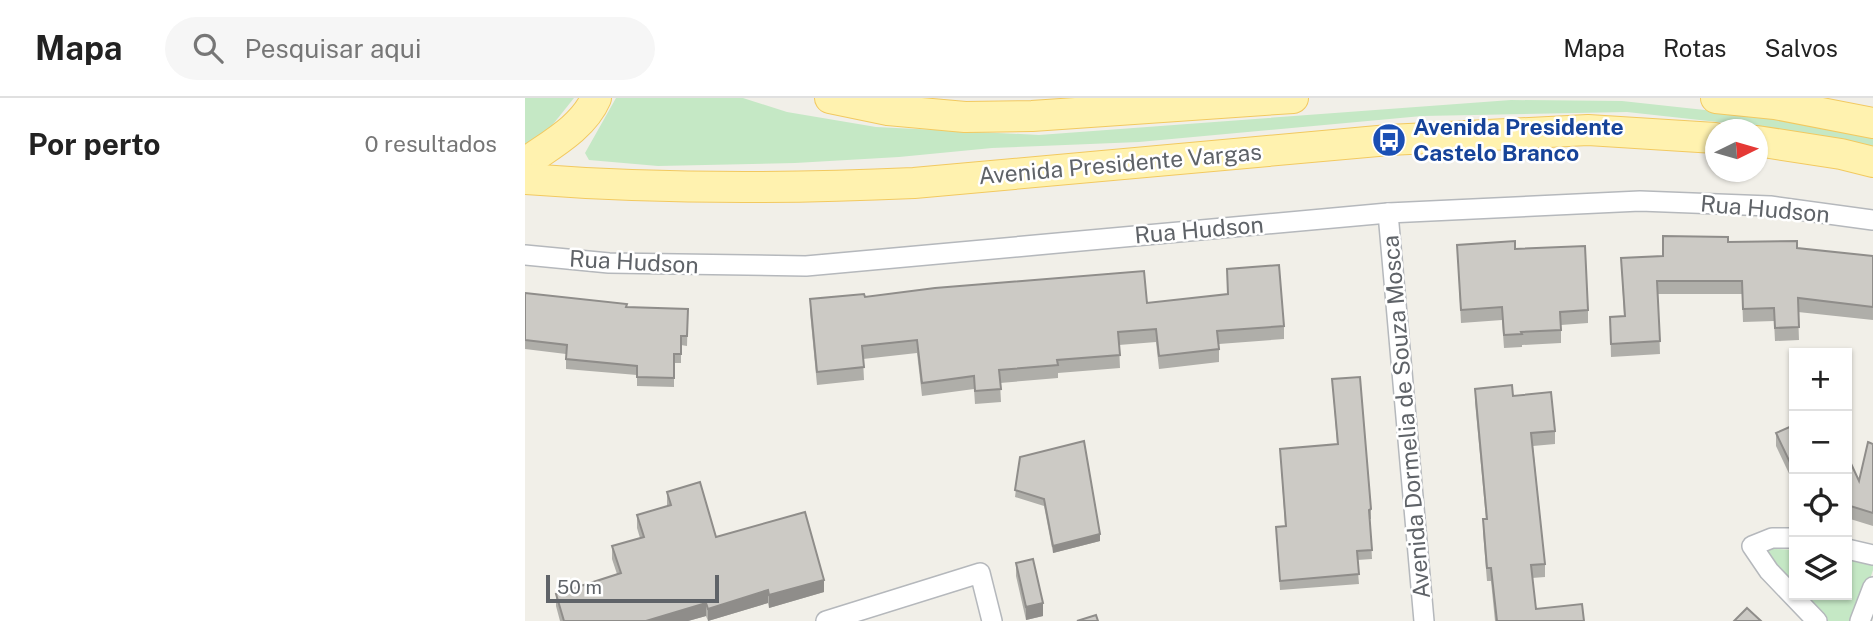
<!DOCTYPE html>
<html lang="pt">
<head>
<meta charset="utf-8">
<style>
  :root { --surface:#fff; --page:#f6f6f6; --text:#222; --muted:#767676; --line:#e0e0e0 }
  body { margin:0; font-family:"Public Sans",sans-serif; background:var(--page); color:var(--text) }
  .controls { position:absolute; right:21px; bottom:21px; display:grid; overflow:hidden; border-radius:0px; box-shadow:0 2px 5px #0004 }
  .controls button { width:63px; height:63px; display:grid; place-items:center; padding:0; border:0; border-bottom:2px solid var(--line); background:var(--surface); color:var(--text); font:35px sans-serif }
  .compass { position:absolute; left:1180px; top:21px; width:63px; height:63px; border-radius:50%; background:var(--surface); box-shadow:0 2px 5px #0004; rotate:85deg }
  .scale { position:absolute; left:21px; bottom:18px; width:173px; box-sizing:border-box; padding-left:7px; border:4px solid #5f6368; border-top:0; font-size:19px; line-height:24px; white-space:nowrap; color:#5f6368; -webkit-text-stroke:5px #fff; paint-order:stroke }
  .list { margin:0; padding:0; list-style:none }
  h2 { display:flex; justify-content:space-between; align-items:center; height:91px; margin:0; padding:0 28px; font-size:30px }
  h2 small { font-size:23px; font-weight:400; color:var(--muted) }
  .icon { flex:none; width:38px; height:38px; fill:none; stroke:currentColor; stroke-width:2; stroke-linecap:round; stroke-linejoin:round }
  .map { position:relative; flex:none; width:1348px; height:523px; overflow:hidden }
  header { display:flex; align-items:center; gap:42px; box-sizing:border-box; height:98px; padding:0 35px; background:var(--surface); border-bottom:2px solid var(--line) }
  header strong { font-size:33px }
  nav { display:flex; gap:38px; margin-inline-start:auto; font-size:24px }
  .search { width:490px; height:63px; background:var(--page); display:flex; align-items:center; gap:18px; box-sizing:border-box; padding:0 24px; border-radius:38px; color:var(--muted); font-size:26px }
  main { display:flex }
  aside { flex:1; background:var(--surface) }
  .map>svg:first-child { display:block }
  .green { fill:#c5e8c5 }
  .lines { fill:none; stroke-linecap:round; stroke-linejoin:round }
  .minor-casing { stroke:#b5b8bc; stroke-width:22 }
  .primary-casing { stroke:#f2c960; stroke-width:32 }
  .minor { stroke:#fff; stroke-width:19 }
  .primary { stroke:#fff2af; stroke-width:30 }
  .wall { fill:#afaea9 }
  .shaded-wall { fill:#8f8d8a }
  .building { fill:#cccac5; stroke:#8f8d8a; stroke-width:2 }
  .labels { text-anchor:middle; stroke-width:5; stroke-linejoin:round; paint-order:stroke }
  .transit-label { font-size:23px; font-weight:bold; fill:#164399; stroke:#fff; text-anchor:start }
  .street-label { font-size:23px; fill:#5f6368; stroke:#fff }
</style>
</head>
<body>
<header>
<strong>Mapa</strong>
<div class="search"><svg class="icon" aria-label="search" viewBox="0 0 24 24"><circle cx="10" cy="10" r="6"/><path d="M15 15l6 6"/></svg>Pesquisar aqui</div>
<nav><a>Mapa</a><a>Rotas</a><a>Salvos</a></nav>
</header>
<main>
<aside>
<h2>Por perto<small>0 resultados</small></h2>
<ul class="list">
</ul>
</aside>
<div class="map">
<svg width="1348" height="523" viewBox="0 0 1348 523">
  <rect width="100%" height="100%" fill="#f1efe8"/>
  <g class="green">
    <path d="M0 0H49L25 30 0 47Z"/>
    <path d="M91 0H218L262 14 351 29 514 37 986 2 1097 3 1235 18 1348 40V48L1202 25 1102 14 897 18 614 44 467 50 374 59 270 65 133 68 64 62 60 55Z"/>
    <path d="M1236 450 1269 452V488Z"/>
    <path d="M1322 457 1348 459V472L1331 523H1300L1277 497H1322Z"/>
  </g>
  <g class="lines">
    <g class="minor-casing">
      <g id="minor">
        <path d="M863 115 899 523"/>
        <path d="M0 157 84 165 281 168 863 115 1115 103 1245 108 1348 122"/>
        <path d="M1269 440H1247L1227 448 1244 473 1292 523"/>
        <path d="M1322 451 1348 457"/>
        <path d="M301 523 455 475 467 523"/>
        <path d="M1335 523 1348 489"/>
      </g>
    </g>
    <g class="primary-casing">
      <g id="primary">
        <path d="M305 0 363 12 440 19 507 18 768 0"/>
        <path d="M1191 0 1250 6 1348 25"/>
        <path d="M1232 43 1316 56 1348 64"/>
        <path d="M0 65C25 47 58 30 71 0"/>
        <path d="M0 81C129 91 260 91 389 85L864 42 1063 32 1190 40"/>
      </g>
    </g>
    <use href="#minor" class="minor"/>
    <use href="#primary" class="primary"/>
  </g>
  <g class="wall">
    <path d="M1203 144 1348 158V222L1273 214 1274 242 1250 243 1249 223 1218 224 1217 196H1133L1135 256 1086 259 1085 219 1099 218 1096 160 1138 158Z"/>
    <path d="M932 147 1063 212V225L1036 227V245L997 247V249L979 250 977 222 936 225Z"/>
    <path d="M702 171 759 228V241L694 246V264L634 271 631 244 594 247 595 270 533 275V280L475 285 476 304 450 306 449 291 397 298 392 255 338 261 339 282 292 287 285 214V201L340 199 622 205 702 196Z"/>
    <path d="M0 195 101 209 163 211 162 248 156 247V265H149V289L112 288V277L41 271V256L0 251Z"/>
    <path d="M807 281 846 411V421H845L847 461 832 462 834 486 755 492 751 429 760 428 755 351 812 346Z"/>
    <path d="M950 291 988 298 1030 333V346L1008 348 1020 466V479L1007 480 1011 511 1059 523H970L966 483H962L958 434V421H961L950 304Z"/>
    <path d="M1269 327V386L1251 348V335Z"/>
    <path d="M1348 346V428L1322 420V357L1334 383Z"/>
    <path d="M495 359 575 443 528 455 519 408 490 399Z"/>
    <path d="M142 394 191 439 299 494 244 510 243 505 183 523 181 518 163 523H35L31 508V496L92 476 87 461V448L115 440 112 430V417L142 408Z"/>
    <path d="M491 465 518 518 501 522 491 478Z"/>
  </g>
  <g class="shaded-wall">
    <path d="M575 436V443L528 455V448Z"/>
    <path d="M299 482V494L244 510V497Z"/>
    <path d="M243 492V505L183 523V511Z"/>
    <path d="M181 505V518L163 523H121Z"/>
    <path d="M518 505V518L501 522V509Z"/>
  </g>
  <g class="building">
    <path d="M1138 138 1203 139V144L1272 143V150L1348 158V209L1273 200 1274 229 1250 230 1249 210 1218 211 1217 183H1132L1135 243 1086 246 1085 219 1100 218 1096 160 1138 158Z"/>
    <path d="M990 143V151L1060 148 1063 212 1035 214 1036 232 996 234 997 236 979 237 977 209 936 212 932 147Z"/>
    <path d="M754 167 759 228 692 233 694 251 634 258 631 231 593 234 595 257 532 262 533 267 474 272 476 291 450 293 449 278 397 285 392 242 337 248 339 269 292 274 285 201 339 196 340 199 410 190 619 173 622 205 703 196 702 171Z"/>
    <path d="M0 195 102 206 101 209 163 211 162 238H156V256H149V280L112 279V268L41 261 42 247 0 242Z"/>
    <path d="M835 279 846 411 844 412 847 452 832 453 834 476 755 483 751 429 761 428 755 351 813 346 807 281Z"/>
    <path d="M987 287 988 298 1026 294 1030 333 1006 335 1020 466 1006 467 1011 511 1057 506 1059 523H972L966 470H962L958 421H962L950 291Z"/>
    <path d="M1269 327V373L1251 335Z"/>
    <path d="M559 343 575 436 528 448 519 401 490 392 495 359Z"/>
    <path d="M1343 344 1348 346V415L1322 407V357L1334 383Z"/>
    <path d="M175 384 191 439 280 414 299 482 244 497 243 492 183 511 181 505 121 523H39L31 496 96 475 87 448 119 439 112 417 146 407 142 394Z"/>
    <path d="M508 461 518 505 501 509 491 465Z"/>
    <path d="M1222 510 1236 523H1209Z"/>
    <path d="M571 517 573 523H552Z"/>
  </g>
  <defs>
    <g id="bus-disc" transform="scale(1.75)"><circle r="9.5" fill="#1a4fb4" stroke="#fff"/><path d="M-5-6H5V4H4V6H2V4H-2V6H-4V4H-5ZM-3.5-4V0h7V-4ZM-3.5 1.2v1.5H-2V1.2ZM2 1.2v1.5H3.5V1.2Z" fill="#fff"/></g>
  </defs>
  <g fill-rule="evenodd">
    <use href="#bus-disc" x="864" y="42"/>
  </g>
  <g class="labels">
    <g class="transit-label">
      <text x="888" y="37">Avenida Presidente<tspan x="888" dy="26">Castelo Branco</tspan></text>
    </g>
    <g class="street-label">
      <text transform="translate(595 66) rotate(-5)" y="8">Avenida Presidente Vargas</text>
      <text transform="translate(1240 111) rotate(5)" y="8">Rua Hudson</text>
      <text transform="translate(674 132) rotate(-5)" y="8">Rua Hudson</text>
      <text transform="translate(109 164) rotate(3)" y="8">Rua Hudson</text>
      <text transform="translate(881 319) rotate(-95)" y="8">Avenida Dormelia de Souza Mosca</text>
    </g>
  </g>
</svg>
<div class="controls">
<button>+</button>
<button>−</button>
<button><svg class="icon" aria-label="locate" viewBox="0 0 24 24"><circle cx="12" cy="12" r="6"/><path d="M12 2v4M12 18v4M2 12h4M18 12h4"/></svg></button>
<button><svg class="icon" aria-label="layers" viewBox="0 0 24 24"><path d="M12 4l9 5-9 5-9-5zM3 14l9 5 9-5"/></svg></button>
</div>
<svg class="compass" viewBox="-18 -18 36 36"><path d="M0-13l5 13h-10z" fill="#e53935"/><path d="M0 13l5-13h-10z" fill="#767676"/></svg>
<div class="scale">50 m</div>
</div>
</main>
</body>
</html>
